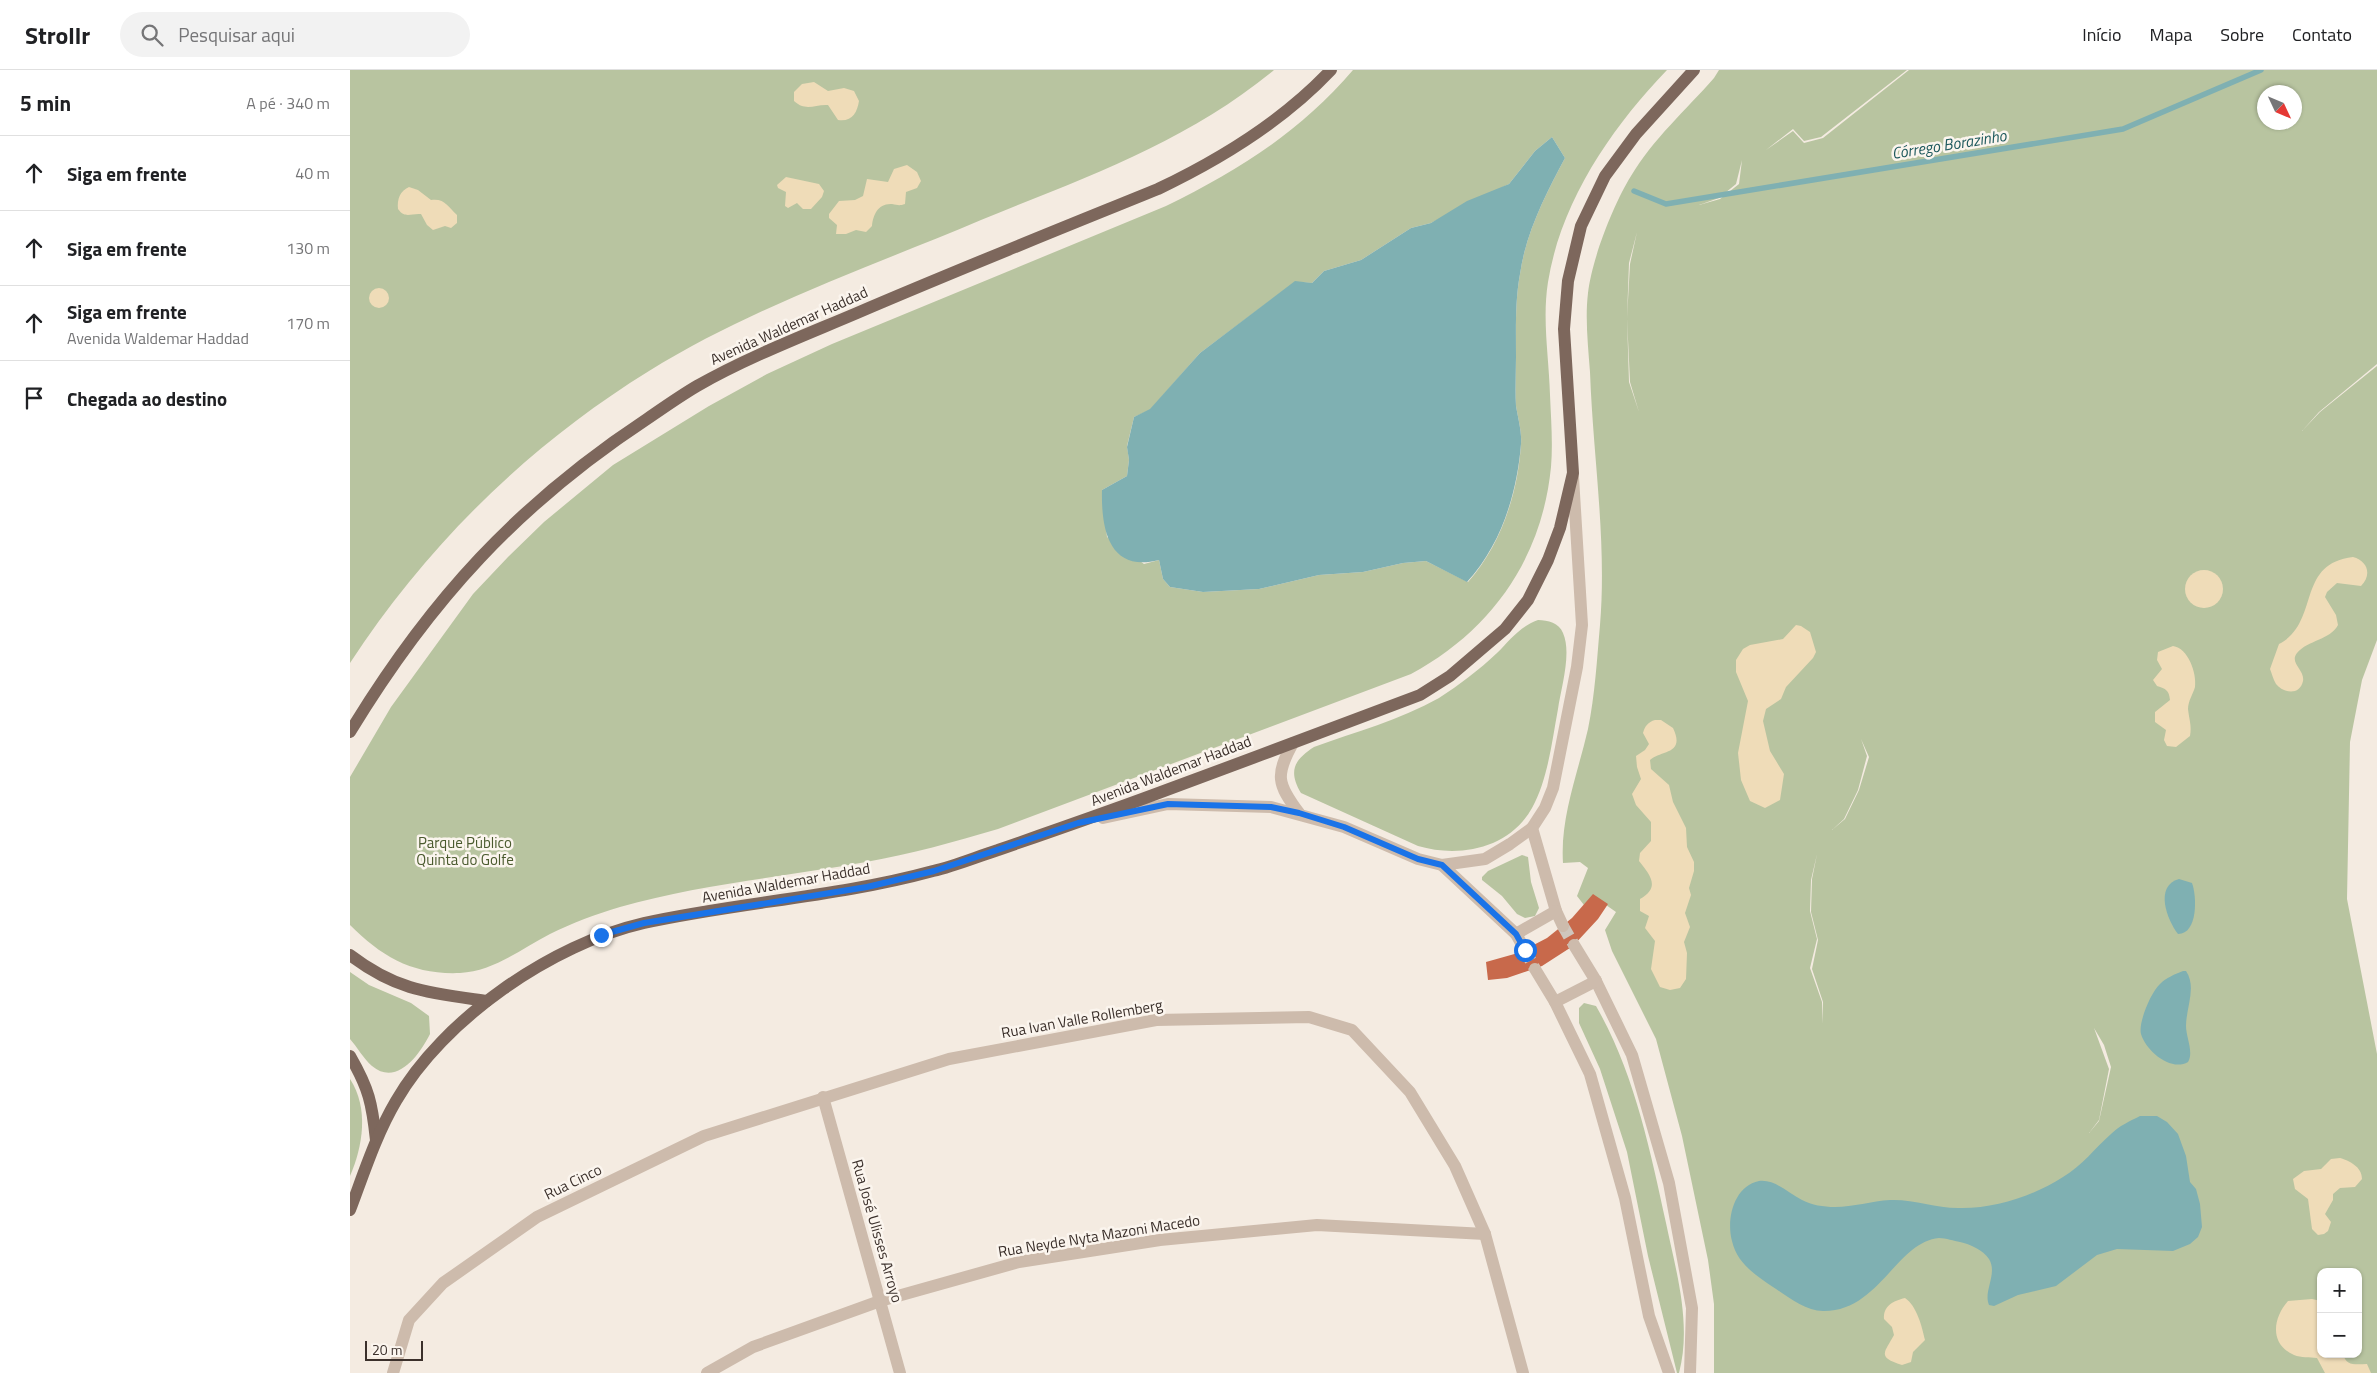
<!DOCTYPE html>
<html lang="pt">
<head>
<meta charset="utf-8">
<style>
  :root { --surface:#fff; --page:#f2f2f2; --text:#202124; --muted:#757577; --line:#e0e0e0 }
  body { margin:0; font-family:"Titillium Web",sans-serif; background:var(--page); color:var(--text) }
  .controls { position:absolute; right:15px; bottom:15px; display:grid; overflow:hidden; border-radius:10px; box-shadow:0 1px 4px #0004 }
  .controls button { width:45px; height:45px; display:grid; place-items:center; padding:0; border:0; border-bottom:1px solid var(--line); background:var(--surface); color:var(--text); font:25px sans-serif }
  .compass { position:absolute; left:1907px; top:15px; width:45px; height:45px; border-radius:50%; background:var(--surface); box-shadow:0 1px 4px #0004; rotate:134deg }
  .scale { position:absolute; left:15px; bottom:12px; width:58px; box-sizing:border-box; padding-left:5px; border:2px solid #3b302b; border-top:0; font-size:14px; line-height:18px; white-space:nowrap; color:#3b302b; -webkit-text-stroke:4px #fbf5ee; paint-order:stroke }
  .stop { position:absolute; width:15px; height:15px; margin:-11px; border:4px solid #1a73e8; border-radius:50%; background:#fff }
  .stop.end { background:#1a73e8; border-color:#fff; box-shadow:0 1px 5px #0008 }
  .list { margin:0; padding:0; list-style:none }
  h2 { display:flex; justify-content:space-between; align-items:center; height:65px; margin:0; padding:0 20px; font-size:21px }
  h2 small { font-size:16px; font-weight:400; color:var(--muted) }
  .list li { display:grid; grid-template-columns:32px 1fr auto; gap:15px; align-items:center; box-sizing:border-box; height:75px; padding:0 20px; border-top:1px solid var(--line) }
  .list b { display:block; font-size:19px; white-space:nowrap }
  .list p { margin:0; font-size:16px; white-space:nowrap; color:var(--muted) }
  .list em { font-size:16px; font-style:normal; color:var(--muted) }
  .icon { flex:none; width:28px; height:28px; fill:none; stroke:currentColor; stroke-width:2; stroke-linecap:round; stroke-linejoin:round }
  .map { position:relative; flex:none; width:2027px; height:1303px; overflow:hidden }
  header { display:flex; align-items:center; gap:30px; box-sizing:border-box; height:70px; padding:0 25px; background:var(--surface); border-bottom:1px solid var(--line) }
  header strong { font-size:24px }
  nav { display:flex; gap:28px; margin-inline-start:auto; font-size:18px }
  .search { width:350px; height:45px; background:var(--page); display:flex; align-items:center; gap:12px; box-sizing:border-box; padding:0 18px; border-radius:28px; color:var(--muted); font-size:19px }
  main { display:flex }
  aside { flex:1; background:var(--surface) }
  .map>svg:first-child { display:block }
  .green { fill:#b8c4a0; fill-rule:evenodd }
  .sand { fill:#efdcb8 }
  .water { fill:#7fb0b2 }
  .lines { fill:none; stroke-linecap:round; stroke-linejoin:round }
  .stream { stroke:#7fb0b2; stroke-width:5.5 }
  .building { fill:#c8694b }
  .minor-tunnel { stroke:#cfc6bd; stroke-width:12; stroke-dasharray:12 6; stroke-linecap:butt }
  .minor { stroke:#cdbbac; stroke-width:12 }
  .major { stroke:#7d675c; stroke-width:12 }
  .route { stroke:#1a73e8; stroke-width:6 }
  .labels { text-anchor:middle; stroke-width:5; stroke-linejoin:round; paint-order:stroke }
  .street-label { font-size:15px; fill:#3b302b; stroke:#fbf5ee }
  .park-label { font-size:15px; fill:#4a5a2e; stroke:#fbf5ee }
  .water-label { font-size:16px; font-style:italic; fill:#1f5a5e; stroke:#fbf5ee }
</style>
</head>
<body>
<header>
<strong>Strollr</strong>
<div class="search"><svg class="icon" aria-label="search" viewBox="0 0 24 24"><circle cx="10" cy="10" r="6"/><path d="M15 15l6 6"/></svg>Pesquisar aqui</div>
<nav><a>Início</a><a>Mapa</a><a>Sobre</a><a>Contato</a></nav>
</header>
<main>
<aside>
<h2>5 min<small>A pé · 340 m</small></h2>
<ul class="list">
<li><svg class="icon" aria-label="ahead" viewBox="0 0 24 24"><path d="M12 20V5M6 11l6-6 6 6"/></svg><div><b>Siga em frente</b></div><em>40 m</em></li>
<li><svg class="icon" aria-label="ahead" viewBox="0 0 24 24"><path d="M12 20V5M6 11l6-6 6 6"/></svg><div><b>Siga em frente</b></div><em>130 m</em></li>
<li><svg class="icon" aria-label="ahead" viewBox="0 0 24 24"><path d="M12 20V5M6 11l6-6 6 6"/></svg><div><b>Siga em frente</b><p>Avenida Waldemar Haddad</p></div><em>170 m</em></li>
<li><svg class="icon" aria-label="arrive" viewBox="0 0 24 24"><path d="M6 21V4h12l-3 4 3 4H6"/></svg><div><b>Chegada ao destino</b></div></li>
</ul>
</aside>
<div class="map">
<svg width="2027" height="1303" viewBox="0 0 2027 1303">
  <rect width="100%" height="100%" fill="#f4ebe1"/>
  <g class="green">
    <path d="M0 0H924C835 73 736 107 631 150 520 197 402 237 299 301 179 375 77 475 0 593Z"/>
    <path d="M1003 0H1317C1262 57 1211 131 1198 212 1192 250 1199 287 1200 325 1201 349 1203 373 1201 397 1192 489 1141 561 1061 604L648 759C604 772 561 784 516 792 434 807 350 814 270 837 246 844 222 853 200 864 171 879 144 901 110 903 63 905 32 887 0 855V707L41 637 123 524 158 487 194 452 263 395 359 336 417 304 482 274 816 136C889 100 950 62 1003 0ZM1202 67 1215 88C1196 124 1176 162 1170 204 1165 231 1166 259 1166 287 1166 303 1165 320 1166 336 1168 348 1172 362 1171 374 1168 423 1151 475 1118 512L1076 491 1053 493 1013 502 969 505 909 519 853 522 820 517 813 509 809 490 794 494 757 467 752 420 777 406 779 390 777 376 784 347 800 340 850 283 945 212 962 213 974 201 1011 190 1061 158 1081 153 1159 114 1185 81Z"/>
    <path d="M1369 0H1557L1471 67 1454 71 1443 59 1416 80 1443 61 1454 73 1473 68 1559 0H2027V294L1969 342 1952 361 1970 342 2027 296V570L2012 610 2000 672 1997 829 2027 984V1303H1364V1234L1358 1190 1332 1066 1306 969 1262 881 1255 860 1266 842 1246 828 1237 839 1227 826 1238 798 1230 792 1213 793C1210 747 1228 703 1238 659 1245 625 1247 589 1250 555 1257 471 1243 386 1240 302 1238 276 1235 248 1238 223 1242 189 1263 135 1281 106 1303 69 1336 40 1364 8ZM1914 22H1944V52H1914ZM1392 90 1389 114 1370 129 1349 135 1369 128 1386 114ZM1287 162 1280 194 1277 248 1280 312 1289 342 1279 312 1277 248 1279 193ZM1511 669 1519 687 1509 720 1495 749 1482 760 1494 749 1508 720 1517 686ZM1467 784 1462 809 1461 842 1468 870 1462 899 1473 932 1472 954V932L1460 898 1467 869 1460 841 1461 810ZM1744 958 1754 975 1761 997 1749 1051 1739 1063 1749 1050 1759 999ZM1971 1202H2008V1284H1971Z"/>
    <path d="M1188 550C1198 550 1209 553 1213 563 1222 583 1211 618 1208 639 1202 671 1198 709 1182 738 1159 779 1109 788 1068 776L951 723C938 701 944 690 964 677 1005 662 1050 650 1089 628 1109 615 1129 600 1147 583 1160 570 1169 557 1188 550Z"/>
    <path d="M1172 785 1178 787 1181 812 1189 838 1185 846 1175 848 1167 844 1152 826 1132 810V807L1138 801Z"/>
    <path d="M0 902 19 915 61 933 79 946 80 964C70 984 47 1017 22 996 14 989 7 977 0 969Z"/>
    <path d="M1234 933 1246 936C1284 1002 1300 1079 1316 1153 1326 1201 1342 1254 1329 1303H1327L1298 1186 1277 1082 1250 999 1229 953V938Z"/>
    <path d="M0 1009C19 1038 13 1076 0 1106Z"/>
  </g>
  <g class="sand">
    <path d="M464 12 478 21 494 18 504 21 509 31C507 43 502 52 488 50L478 35C465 34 456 42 444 31V22L452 14Z"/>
    <path d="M557 95 567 102 571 111 567 118 556 122 555 134C549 136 548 135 542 134 528 133 523 145 522 156L516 162 506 160 496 164H486L487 155 479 148V144L489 131 505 130 513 126 517 109 538 112 544 99Z"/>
    <path d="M436 107 469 114 474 121 472 127 461 139H453L447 133 438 138 435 136 436 122 428 118 427 115Z"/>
    <path d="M59 117 68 120 81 130C95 128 98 137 107 145V153L101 158 95 156 83 160 77 155 71 144C61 143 55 149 48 139 47 129 50 121 59 117Z"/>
    <circle cx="29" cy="228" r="10"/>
    <path d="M2003 487C2018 491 2022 505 2011 516L1987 513 1977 522 1975 527 1986 545 1988 555C1980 570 1958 570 1947 583 1939 593 1955 600 1953 611 1950 626 1933 623 1926 614 1923 609 1922 604 1920 599L1929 574C1971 552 1945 494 2003 487Z"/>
    <circle cx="1854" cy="519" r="19"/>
    <path d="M1446 555 1451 556 1460 562 1466 582 1463 588 1436 617 1431 629 1416 639 1413 651 1420 681 1434 704 1430 730 1415 738 1400 731 1391 710 1388 683 1398 631 1386 602V590L1393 579 1400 575 1433 569Z"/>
    <path d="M1823 576C1838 578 1847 603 1845 617 1843 624 1838 631 1838 639 1839 649 1842 656 1840 666L1826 677 1817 676 1814 670 1816 660 1805 652V642L1820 630C1819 620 1816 619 1807 616L1803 610 1812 599 1807 590 1808 582Z"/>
    <path d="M1305 650H1311L1323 658C1336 685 1310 680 1300 690L1301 699 1319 715 1323 732 1336 758 1337 777 1344 792V801L1339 818 1341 825 1335 843 1340 857 1334 872 1337 883 1336 909 1330 918 1320 920 1310 917 1301 899 1305 871 1295 858 1299 846 1290 841V829C1311 817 1300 805 1289 791L1290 783 1301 771V752L1286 735 1282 724 1291 709 1287 697 1286 686 1295 680 1299 674 1293 663C1295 656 1298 652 1305 650Z"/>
    <path d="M1990 1088C2000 1091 2012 1097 2012 1109L2005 1117 1990 1118 1983 1124V1130L1975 1144 1981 1152 1978 1161 1974 1164 1968 1165 1962 1159 1958 1129 1945 1119 1943 1109 1954 1101 1971 1099 1981 1089Z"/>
    <path d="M1555 1228C1567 1236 1572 1257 1575 1270L1563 1282 1561 1292 1552 1295C1526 1287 1535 1282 1544 1265L1542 1257 1534 1249C1533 1236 1543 1231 1555 1228Z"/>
    <path d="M1962 1229 1971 1231V1247L1968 1253 1971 1262V1284H1993C1996 1297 2007 1294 2017 1294L2021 1303H1975L1967 1288C1960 1287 1951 1288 1944 1285 1919 1274 1923 1248 1938 1231Z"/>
  </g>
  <g class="water">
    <path d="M1202 67 1215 88C1196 124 1176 162 1170 204 1165 231 1166 259 1166 287 1166 303 1165 320 1166 336 1168 348 1172 362 1171 374 1167 424 1151 475 1117 512L1076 491 1053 493 1013 502 969 505 909 519 853 522 820 517 813 509 809 490C759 503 751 459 752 420L777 406 779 390 777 377 784 347 800 339 850 283 945 211 962 213 974 201 1011 190 1061 158 1081 153 1117 131 1159 114 1185 81Z"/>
    <path d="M1829 809 1842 813C1847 826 1848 864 1828 864 1817 850 1804 816 1829 809Z"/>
    <path d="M1833 901H1836C1847 917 1836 938 1836 956 1836 967 1844 982 1838 992 1821 1002 1796 981 1791 964 1788 953 1801 922 1810 914 1816 908 1825 904 1833 901Z"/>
    <path d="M1790 1046H1807L1817 1052 1828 1064 1836 1086 1840 1112 1846 1119 1850 1134 1852 1157 1848 1167 1840 1174 1823 1181 1767 1179 1747 1185 1706 1216 1668 1225 1644 1236 1639 1235C1633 1221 1648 1204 1639 1189 1633 1180 1620 1174 1610 1172 1604 1171 1596 1168 1589 1168 1546 1172 1529 1242 1473 1241 1455 1241 1437 1226 1423 1217 1405 1205 1387 1193 1382 1171 1376 1149 1384 1116 1409 1111 1425 1109 1438 1123 1452 1130 1462 1135 1473 1137 1485 1137 1503 1137 1522 1131 1540 1130 1563 1129 1585 1138 1608 1138 1645 1139 1683 1126 1713 1107 1732 1096 1745 1078 1761 1064 1769 1056 1780 1051 1790 1046Z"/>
  </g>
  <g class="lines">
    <path class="stream" d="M1284 121 1316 134 1773 59 1911 0"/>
  </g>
  <path class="building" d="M1243 824 1258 834 1248 849 1223 876 1192 896 1157 908 1138 910 1136 892 1168 883 1197 868 1222 848Z"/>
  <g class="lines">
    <g class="minor-tunnel">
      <path d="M1213 856 1224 875"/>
      <path d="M1175 880 1185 899"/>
    </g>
    <g class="minor">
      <path d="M943 673C925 705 927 714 949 743"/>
      <path d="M753 748 818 734 921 737 994 757 1068 789 1092 795 1135 789 1160 774 1182 758 1195 738 1203 718 1227 597 1232 555 1223 407"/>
      <path d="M1182 758 1206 841 1213 856"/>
      <path d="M1092 795 1166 864 1175 880"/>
      <path d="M1166 864 1206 841"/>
      <path d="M1224 875 1246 911 1282 985 1319 1113 1342 1238 1340 1303"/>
      <path d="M1185 899 1205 932 1240 1004 1275 1128 1299 1246 1319 1303"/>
      <path d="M1205 932 1246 911"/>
      <path d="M473 1027 550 1303"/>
      <path d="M43 1303 59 1250 93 1213 187 1147 354 1066 599 989 806 950 959 947 1002 960 1060 1022 1105 1096 1135 1164 1173 1303"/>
      <path d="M357 1303 403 1277 530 1231 669 1192 810 1170 967 1155 1135 1164"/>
    </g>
    <g class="major">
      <path d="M0 662C80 530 168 434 297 349 313 338 330 326 347 316 398 287 453 266 507 243 607 200 707 160 808 119 871 89 933 51 981 0"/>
      <path d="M0 885C47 921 80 923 137 931"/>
      <path d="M0 986C19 1019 22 1033 26 1070"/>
      <path d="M0 1140C14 1103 26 1065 46 1031 93 949 202 874 294 853 389 832 488 827 583 801 605 796 626 787 648 780 697 763 746 746 795 728 887 694 978 660 1070 625L1100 606 1155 559 1178 530 1198 490 1210 458 1223 403 1214 259 1218 211 1231 156 1255 106 1286 64 1344 0"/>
    </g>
  </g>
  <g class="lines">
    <path class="route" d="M251 865 294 853 517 817 584 801 728 753 818 734 921 737 949 743 994 757 1068 789 1092 795 1166 864 1175 880"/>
  </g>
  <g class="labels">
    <g class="street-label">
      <text transform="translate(439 256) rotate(-24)" y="5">Avenida Waldemar Haddad</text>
      <text transform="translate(821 701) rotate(-21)" y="5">Avenida Waldemar Haddad</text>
      <text transform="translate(436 813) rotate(-10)" y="5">Avenida Waldemar Haddad</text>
      <text transform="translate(732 949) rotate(-10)" y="5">Rua Ivan Valle Rollemberg</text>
      <text transform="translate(223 1112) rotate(-26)" y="5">Rua Cinco</text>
      <text transform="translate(527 1161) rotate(74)" y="5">Rua José Ulisses Arroyo</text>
      <text transform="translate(749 1166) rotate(-9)" y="5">Rua Neyde Nyta Mazoni Macedo</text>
    </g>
    <g class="park-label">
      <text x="115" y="778">Parque Público<tspan x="115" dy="17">Quinta do Golfe</tspan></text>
    </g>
    <g class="water-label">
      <text transform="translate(1599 74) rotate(-9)" y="6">Córrego Borazinho</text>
    </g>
  </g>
</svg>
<div class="controls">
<button>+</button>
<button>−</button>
</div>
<svg class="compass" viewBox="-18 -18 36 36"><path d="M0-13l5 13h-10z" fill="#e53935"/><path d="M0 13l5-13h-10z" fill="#757577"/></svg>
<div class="scale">20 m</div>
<div class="stop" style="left:1175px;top:880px"></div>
<div class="stop end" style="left:251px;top:865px"></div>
</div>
</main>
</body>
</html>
